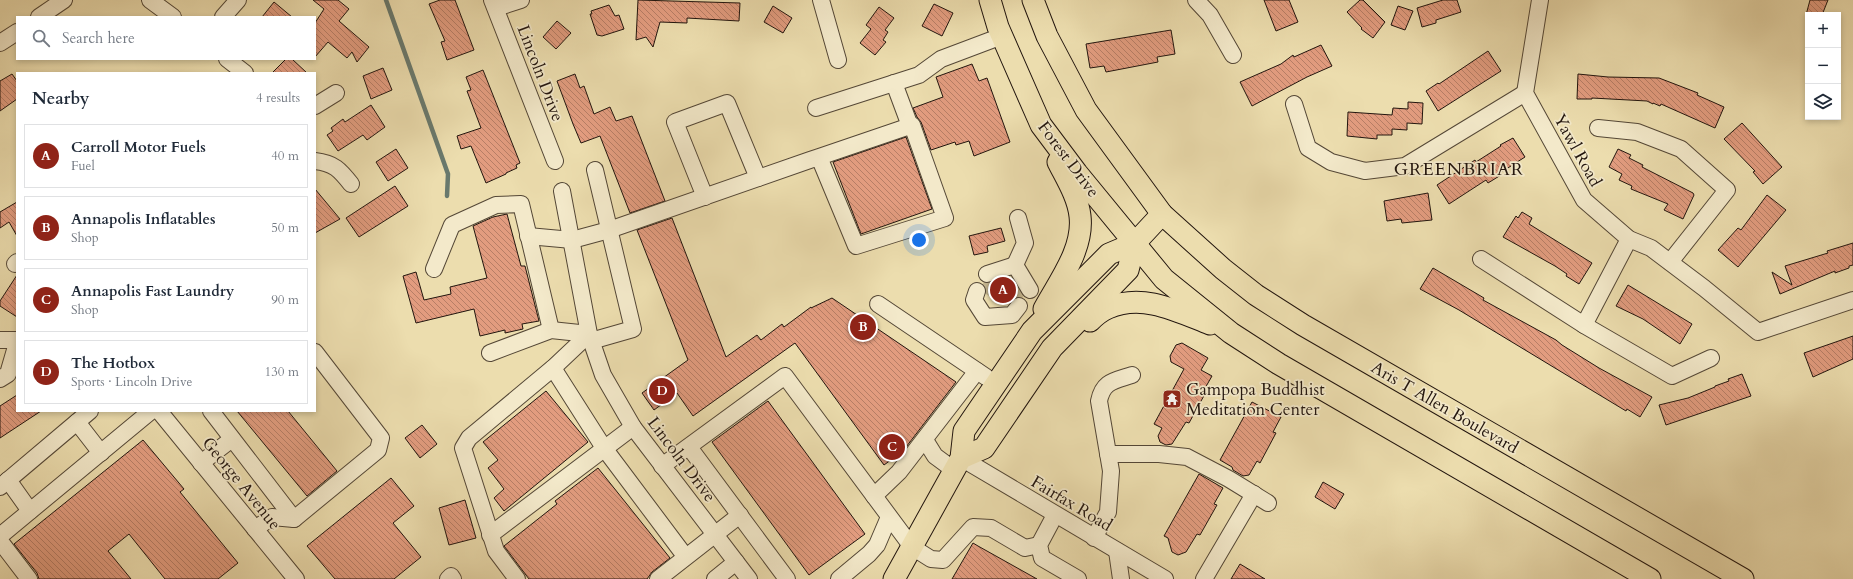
<!DOCTYPE html>
<html lang="en">
<head>
<meta charset="utf-8">
<style>
  :root { --surface:#fff; --page:#f2f2f3; --text:#1f2937; --muted:#747a83; --line:#e0e1e3; --accent:#8f2418 }
  body { margin:0; font-family:Cardo,serif; background:var(--page); color:var(--text) }
  .controls { position:absolute; right:12px; top:12px; display:grid; overflow:hidden; border-radius:0px; box-shadow:0 2px 6px #0003 }
  .controls button { width:36px; height:36px; display:grid; place-items:center; padding:0; border:0; border-bottom:1px solid var(--line); background:var(--surface); color:var(--text); font:20px sans-serif }
  .you { position:absolute; left:919px; top:240px; width:14px; height:14px; margin:-10px; border:3px solid #fff; border-radius:50%; background:#1a73e8; box-shadow:0 0 0 6px #1a73e833 }
  .badge { display:grid; place-items:center; width:26px; height:26px; border-radius:50%; background:var(--accent); color:#fff; font-size:13px; font-weight:700 }
  .pin { position:absolute; translate:-50% -50%; border:2px solid #fff; box-shadow:0 1px 4px #0006 }
  .list { margin:0; padding:0; list-style:none }
  h2 { display:flex; justify-content:space-between; align-items:center; height:52px; margin:0; padding:0 16px; font-size:17px }
  h2 small { font-size:13px; font-weight:400; color:var(--muted) }
  .list li { display:grid; grid-template-columns:26px 1fr auto; gap:12px; align-items:center; box-sizing:border-box; height:64px; margin:0 8px 8px; padding:0 8px; border:1px solid var(--line); border-radius:0px }
  .list b { display:block; font-size:15px; white-space:nowrap }
  .list p { margin:0; font-size:13px; white-space:nowrap; color:var(--muted) }
  .list em { font-size:13px; font-style:normal; color:var(--muted) }
  .icon { flex:none; width:22px; height:22px; fill:none; stroke:currentColor; stroke-width:2; stroke-linecap:round; stroke-linejoin:round }
  .map { position:relative; flex:none; width:1853px; height:579px; overflow:hidden }
  .search { position:absolute; background:var(--surface); box-shadow:0 2px 6px #0003; left:16px; top:16px; width:300px; height:44px; display:flex; align-items:center; gap:10px; box-sizing:border-box; padding:0 14px; border-radius:0px; color:var(--muted); font-size:15px }
  .panel { position:absolute; background:var(--surface); box-shadow:0 2px 6px #0003; left:16px; top:72px; width:300px; height:340px; border-radius:0px }
  .map>svg:first-child { display:block }
  .lines { fill:none; stroke-linecap:round; stroke-linejoin:round }
  .stream { stroke:#69796d; stroke-width:4.5 }
  .building { fill:url(#building-back-hatch); stroke:#22150e }
  .minor-tunnel { stroke:#c4b58e; stroke-width:16; stroke-dasharray:16 8; stroke-linecap:butt }
  .minor-casing { stroke:#544736; stroke-width:18 }
  .major-casing { stroke:#22150e; stroke-width:23 }
  .minor { stroke:#f3e9ca; stroke-width:16 }
  .major { stroke:#ecddae; stroke-width:21 }
  .labels { text-anchor:middle; stroke-width:3.5; stroke-linejoin:round; paint-order:stroke }
  .street-label { font-size:17px; fill:#22150e; stroke:#f3e9ca }
  .poi-label { font-size:17px; fill:#22150e; stroke:#f3e9ca; text-anchor:start }
  .neighbourhood-label { font-size:18px; letter-spacing:1px; fill:#22150e; stroke:#f3e9ca }
</style>
</head>
<body>
<div class="map">
<svg width="1853" height="579" viewBox="0 0 1853 579">
  <defs>
    <pattern id="building-back-hatch" width="6" height="6" patternUnits="userSpaceOnUse"><rect width="6" height="6" fill="#e29c7f"/><path d="M-1 5l2 2M0 0l6 6M5-1l2 2" fill="none" stroke="#b77e66"/></pattern>
  </defs>
  <rect width="100%" height="100%" fill="#ecddae"/>
  <filter id="stains"><feTurbulence type="fractalNoise" baseFrequency=".005" numOctaves="4"/><feColorMatrix values="0 0 0 0 .2 0 0 0 0 .09 0 0 0 0 .02 0 0 0 .5 -.17"/></filter>
  <radialGradient id="worn" r=".72"><stop offset=".6" stop-color="#630" stop-opacity="0"/><stop offset="1" stop-color="#630" stop-opacity=".3"/></radialGradient>
  <g class="lines">
    <path class="stream" d="M386 0 448 174 447 196"/>
  </g>
  <g class="building">
    <path d="M313 0H338L349 9 339 21 369 47 357 62 352 52 347 58 328 42 315 57V23L324 9Z"/>
    <path d="M440 0H455L474 50 447 60 441 42 445 41 429 4Z"/>
    <path d="M638 0 740 3 739 21 687 18V23L660 22 653 47 646 37 636 40Z"/>
    <path d="M1264 0H1289L1298 22 1276 31Z"/>
    <path d="M1360 0H1363L1385 22 1373 38 1361 29 1362 28 1347 12Z"/>
    <path d="M1443 0H1457L1461 12 1436 20V23L1422 27 1417 8Z"/>
    <path d="M1810 0H1828L1822 15H1806Z"/>
    <path d="M274 2 292 17H262Z"/>
    <path d="M934 4 953 13 942 36 922 26Z"/>
    <path d="M609 5 615 16 619 15 624 29 602 36 597 35 590 14H592L591 11Z"/>
    <path d="M773 6 792 18 783 33 764 22Z"/>
    <path d="M1398 6 1413 11 1405 30 1391 25Z"/>
    <path d="M879 7 894 18 885 30 888 32 883 40 886 42 875 55 860 43 871 29 866 25Z"/>
    <path d="M557 21 571 33 556 49 543 37Z"/>
    <path d="M1171 30 1175 54 1157 57 1158 62 1106 72 1104 66 1090 68 1086 44Z"/>
    <path d="M1321 45 1332 66 1307 77 1252 106 1240 82 1281 64 1293 55 1294 57Z"/>
    <path d="M1488 51 1501 71 1438 111 1426 91 1438 83 1439 84Z"/>
    <path d="M286 59H292L307 73H272Z"/>
    <path d="M972 64 979 81 987 78 1010 142 974 156 969 141 956 145 955 142 931 150 921 122 917 117 913 108 943 97 936 77Z"/>
    <path d="M383 68 392 90 371 99 363 76Z"/>
    <path d="M483 70 520 163 516 165 517 168 506 173V174L486 183 471 146 461 149 457 136 481 128 467 91 471 90 466 77Z"/>
    <path d="M12 74 17 81V99L0 111V81Z"/>
    <path d="M575 74 580 88 584 86 594 114 610 107 616 121 632 116 665 201 630 213 600 136 581 143 573 124 557 81Z"/>
    <path d="M1578 74 1608 77 1659 78 1698 93 1697 95 1724 107 1715 128 1661 104 1660 106 1653 103V104L1647 101 1592 98V99H1577Z"/>
    <path d="M1408 102 1423 103 1422 124 1407 123V130L1392 129V135H1377V139L1347 136 1348 112 1392 115 1393 108 1408 109Z"/>
    <path d="M371 105 385 127 367 140 363 135 338 151 327 135 333 131 331 128 343 119 345 122Z"/>
    <path d="M1742 123 1782 167 1763 184 1753 172 1755 171 1724 139Z"/>
    <path d="M906 137 932 209 861 234 833 162Z"/>
    <path d="M1513 138 1525 157 1500 173 1501 175 1488 183 1486 180 1449 204 1437 185 1475 160 1476 162 1501 146 1500 145Z"/>
    <path d="M396 149 408 168 388 181 376 162Z"/>
    <path d="M1618 149 1631 155 1629 158 1643 165 1642 167 1693 193 1694 195 1683 219 1664 210 1668 204 1631 189 1632 186 1619 180 1622 174 1609 167Z"/>
    <path d="M395 186 408 206 359 237 346 218Z"/>
    <path d="M315 189 340 219 315 233Z"/>
    <path d="M1428 193 1432 220 1402 223 1401 219 1387 221 1384 201Z"/>
    <path d="M1767 195 1786 210 1738 267 1718 250 1738 228 1741 230Z"/>
    <path d="M17 202V236L9 222 0 228V212Z"/>
    <path d="M1522 212 1532 218 1529 224 1592 263 1579 284 1566 276 1567 274 1555 266 1503 237 1516 216 1518 218Z"/>
    <path d="M507 214 521 266H525L539 321 522 324 523 329 505 333V330L480 336 474 309 416 323 403 276 416 272 424 300 451 294 450 287 487 278 473 226 493 217Z"/>
    <path d="M672 218 726 357 757 335 761 340 782 324 784 327 811 307V308L832 298 956 382 903 451 884 465 795 343 693 416 677 393 654 410 642 393 688 360 637 230Z"/>
    <path d="M1001 228 1005 241 987 246 988 252 974 255 969 236Z"/>
    <path d="M1853 243V265L1849 266V268L1835 273V271L1780 294 1772 272 1792 285 1785 266 1828 253 1827 251Z"/>
    <path d="M1433 268 1484 298 1483 300 1556 340 1562 345 1599 368 1652 397 1640 417 1627 409 1626 411 1459 310 1420 289Z"/>
    <path d="M17 275V317L0 306V301Z"/>
    <path d="M1628 285 1692 324 1680 344 1643 319 1616 306Z"/>
    <path d="M1853 336V359L1813 377 1804 353Z"/>
    <path d="M1182 343 1208 358 1201 370 1212 376 1204 390 1206 392 1189 423 1186 422 1172 444 1166 445 1160 442 1158 436 1162 428 1154 424 1184 369 1171 362 1170 356 1176 345Z"/>
    <path d="M1742 374 1751 396 1666 425 1659 405 1688 398 1715 387V386L1729 381 1728 379Z"/>
    <path d="M546 391 588 442 504 511 494 498 504 489 488 468 498 460 483 442Z"/>
    <path d="M17 395V411H41L0 438V406Z"/>
    <path d="M768 401 865 534 809 575 712 442Z"/>
    <path d="M1252 402 1281 417 1273 432 1276 433 1260 463 1257 461 1249 475 1243 476 1233 470 1232 467 1220 460Z"/>
    <path d="M237 411H288L337 471 307 496Z"/>
    <path d="M422 425 437 444 420 458 405 438Z"/>
    <path d="M143 440 184 489 180 492 238 563 218 579H165L129 534 108 551 131 579H39L37 573 14 544Z"/>
    <path d="M598 468 670 558 652 572 647 579H529L504 546 557 504 555 501Z"/>
    <path d="M1199 474 1223 488 1214 504 1217 505 1200 535 1197 534 1186 552 1178 555 1172 552 1168 538 1164 536Z"/>
    <path d="M391 478 414 506 393 523 421 557 394 579H335L307 546Z"/>
    <path d="M1323 482 1344 494 1335 509 1315 497Z"/>
    <path d="M465 500 476 538 449 545 439 508Z"/>
    <path d="M973 543 978 546 1037 579H952Z"/>
    <path d="M1240 564 1265 579H1231Z"/>
  </g>
  <g class="lines">
    <g class="minor-tunnel">
      <path d="M986 294 996 278"/>
      <path d="M1010 303 1020 286"/>
    </g>
    <g class="minor-casing">
      <g id="minor">
        <path d="M150 0 173 17"/>
        <path d="M492 0 555 161"/>
        <path d="M821 0 838 60"/>
        <path d="M1196 0 1210 15 1233 55"/>
        <path d="M1540 0 1525 93 1584 200 1629 239 1651 248 1704 288 1758 332 1853 300"/>
        <path d="M496 8 521 0"/>
        <path d="M39 17 64 0"/>
        <path d="M223 17 238 0"/>
        <path d="M0 43 17 32"/>
        <path d="M227 59 245 73"/>
        <path d="M894 83 910 126"/>
        <path d="M1294 104 1308 148 1331 162 1365 171 1405 166 1525 93"/>
        <path d="M315 106 336 93"/>
        <path d="M816 108 919 75 941 59 1002 36"/>
        <path d="M1598 128 1637 132 1681 149 1727 190 1670 262"/>
        <path d="M315 161C334 163 340 170 351 184"/>
        <path d="M562 191 589 334 603 375 633 427 749 579"/>
        <path d="M705 197 675 122 727 103 758 178"/>
        <path d="M528 236 572 240 609 230 810 160 819 157 910 126 912 125 945 218 856 246 819 157"/>
        <path d="M1481 259 1584 325 1672 376 1711 358"/>
        <path d="M15 264 17 262"/>
        <path d="M1015 265 1025 243 1018 218"/>
        <path d="M434 269 452 225 496 205 521 204 551 330"/>
        <path d="M987 274 1015 265 1030 290"/>
        <path d="M977 291 974 300 985 317 1012 315 1019 306"/>
        <path d="M878 304 986 377"/>
        <path d="M1584 325 1629 239"/>
        <path d="M0 340H17"/>
        <path d="M591 341 633 329 595 170"/>
        <path d="M490 353 551 330 589 334"/>
        <path d="M553 368 604 448 685 556"/>
        <path d="M0 379 8 374 17 343"/>
        <path d="M159 411 296 579"/>
        <path d="M211 411 294 519"/>
        <path d="M77 422 101 453"/>
        <path d="M925 440 935 456 954 470"/>
        <path d="M689 447 787 579"/>
        <path d="M1108 454H1159L1187 457 1229 479 1268 503"/>
        <path d="M961 458 1165 579"/>
        <path d="M201 463 232 439"/>
        <path d="M662 466 785 376 912 547 931 559 943 560 973 527 991 528 1025 548 1039 545"/>
        <path d="M8 480 30 511"/>
        <path d="M0 487 90 411"/>
        <path d="M874 496 899 472 977 371"/>
        <path d="M1055 515 1039 545 1042 558 1078 579"/>
        <path d="M255 529 272 517 294 519 378 450 381 438 315 352"/>
        <path d="M490 535 633 427"/>
        <path d="M0 536 151 411"/>
        <path d="M1094 538 1108 512 1111 471 1099 401C1103 381 1114 381 1132 375"/>
        <path d="M0 541 29 579"/>
        <path d="M1117 551 1121 579"/>
        <path d="M448 579 451 576 453 579"/>
        <path d="M517 579 496 551 463 448 469 438 553 368 589 334"/>
        <path d="M658 579 740 515"/>
        <path d="M715 579 736 562"/>
        <path d="M839 579 869 554 877 545 889 517"/>
        <path d="M1204 579 1254 494"/>
      </g>
    </g>
    <g class="major-casing">
      <g id="major">
        <path d="M990 0 998 27 1041 125 1077 173 1164 279 1231 333 1279 364 1650 579"/>
        <path d="M1033 0 1047 36 1086 110 1162 214 1223 269 1256 295 1303 325 1743 579"/>
        <path d="M1044 309C1059 281 1084 249 1080 216 1078 197 1066 178 1058 162"/>
        <path d="M1090 321C1095 316 1101 311 1108 308 1143 293 1177 311 1210 324"/>
        <path d="M961 458 984 448 1052 348 1128 270 1135 243"/>
        <path d="M894 579 961 458 964 431 1032 331 1109 254 1135 243 1162 214"/>
      </g>
    </g>
    <use href="#minor" class="minor"/>
    <use href="#major" class="major"/>
  </g>
  <defs>
    <g id="temple-square" transform="scale(1)"><rect x="-9" y="-9" width="18" height="18" rx="4" fill="#8f2418" stroke="#f3e9ca"/><path d="M0-6L5-2H3V0L6.5 2.5H4V6H1.5V3h-3V6H-4V2.5H-6.5L-3 0V-2H-5Z" fill="#fff"/></g>
  </defs>
  <g fill-rule="evenodd">
    <use href="#temple-square" x="1172" y="399"/>
  </g>
  <g class="labels">
    <g class="street-label">
      <text transform="translate(541 73) rotate(69)" y="6">Lincoln Drive</text>
      <text transform="translate(1578 150) rotate(61)" y="6">Yawl Road</text>
      <text transform="translate(1069 159) rotate(53)" y="6">Forest Drive</text>
      <text transform="translate(1445 407) rotate(30)" y="6">Aris T Allen Boulevard</text>
      <text transform="translate(682 459) rotate(53)" y="6">Lincoln Drive</text>
      <text transform="translate(242 483) rotate(51)" y="6">George Avenue</text>
      <text transform="translate(1072 503) rotate(31)" y="6">Fairfax Road</text>
    </g>
    <g class="poi-label">
      <text x="1186" y="395">Gampopa Buddhist<tspan x="1186" dy="20">Meditation Center</tspan></text>
    </g>
    <g class="neighbourhood-label">
      <text x="1459" y="175">GREENBRIAR</text>
    </g>
  </g>
  <rect width="100%" height="100%" filter="url(#stains)"/>
  <rect width="100%" height="100%" fill="url(#worn)"/>
</svg>
<div class="controls">
<button>+</button>
<button>−</button>
<button><svg class="icon" aria-label="layers" viewBox="0 0 24 24"><path d="M12 4l9 5-9 5-9-5zM3 14l9 5 9-5"/></svg></button>
</div>
<div class="you"></div>
<div class="pin badge" style="left:1003px;top:290px">A</div>
<div class="pin badge" style="left:863px;top:327px">B</div>
<div class="pin badge" style="left:892px;top:447px">C</div>
<div class="pin badge" style="left:662px;top:391px">D</div>
<div class="search"><svg class="icon" aria-label="search" viewBox="0 0 24 24"><circle cx="10" cy="10" r="6"/><path d="M15 15l6 6"/></svg>Search here</div>
<section class="panel">
<h2>Nearby<small>4 results</small></h2>
<ul class="list">
<li><span class="badge">A</span><div><b>Carroll Motor Fuels</b><p>Fuel</p></div><em>40 m</em></li>
<li><span class="badge">B</span><div><b>Annapolis Inflatables</b><p>Shop</p></div><em>50 m</em></li>
<li><span class="badge">C</span><div><b>Annapolis Fast Laundry</b><p>Shop</p></div><em>90 m</em></li>
<li><span class="badge">D</span><div><b>The Hotbox</b><p>Sports · Lincoln Drive</p></div><em>130 m</em></li>
</ul>
</section>
</div>
</body>
</html>
